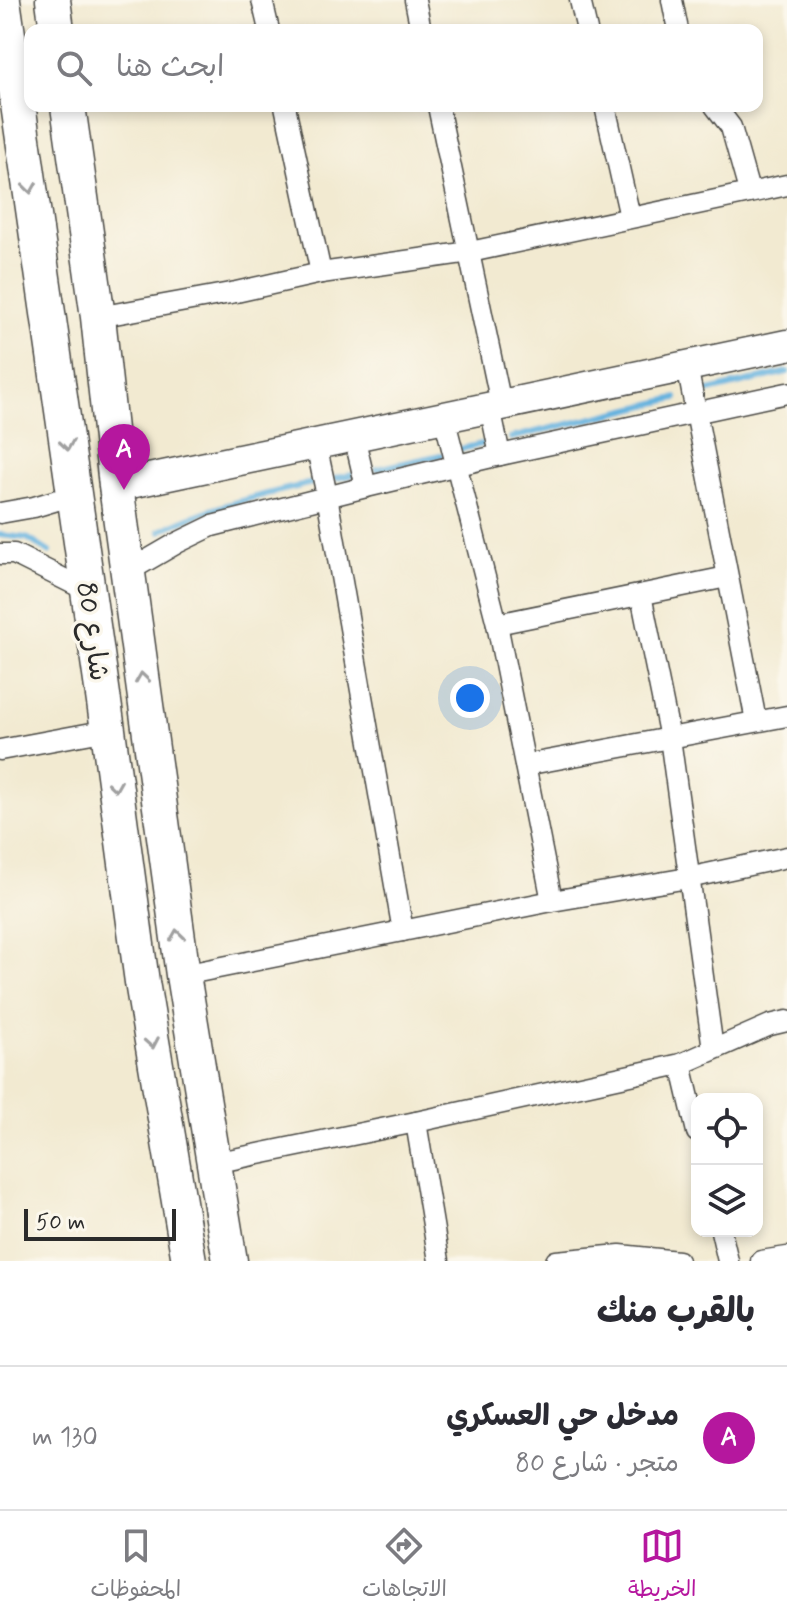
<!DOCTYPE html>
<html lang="ar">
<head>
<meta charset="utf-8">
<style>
  :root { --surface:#fff; --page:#f2f2f3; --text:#2b2b33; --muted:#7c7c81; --line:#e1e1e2; --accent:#b5179e }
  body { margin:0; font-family:Mynerve,"Playpen Sans Arabic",sans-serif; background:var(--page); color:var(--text); direction:rtl }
  .controls { position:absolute; right:24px; bottom:24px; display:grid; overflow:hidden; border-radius:16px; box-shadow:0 4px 12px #0003 }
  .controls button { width:72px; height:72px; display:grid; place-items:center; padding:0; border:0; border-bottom:2px solid var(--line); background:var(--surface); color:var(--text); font:40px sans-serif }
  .scale { position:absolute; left:24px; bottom:20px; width:152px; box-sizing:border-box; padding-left:8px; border:4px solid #2b2b2b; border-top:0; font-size:22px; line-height:28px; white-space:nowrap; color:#2b2b2b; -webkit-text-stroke:6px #fbf7ec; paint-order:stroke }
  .you { position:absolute; left:470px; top:698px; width:28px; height:28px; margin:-20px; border:6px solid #fff; border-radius:50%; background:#1a73e8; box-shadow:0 0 0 12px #1a73e833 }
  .badge { display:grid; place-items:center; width:52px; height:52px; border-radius:50%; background:var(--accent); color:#fff; font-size:26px; font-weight:700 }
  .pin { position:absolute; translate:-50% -66px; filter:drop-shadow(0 2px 4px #0008) }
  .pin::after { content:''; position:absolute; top:42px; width:28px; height:24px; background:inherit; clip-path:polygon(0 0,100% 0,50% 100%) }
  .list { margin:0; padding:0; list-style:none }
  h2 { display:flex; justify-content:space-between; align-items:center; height:104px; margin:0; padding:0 32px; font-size:34px }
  h2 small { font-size:26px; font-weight:400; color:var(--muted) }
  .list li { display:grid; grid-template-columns:52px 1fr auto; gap:24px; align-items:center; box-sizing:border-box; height:144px; padding:0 32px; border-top:2px solid var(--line) }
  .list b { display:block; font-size:30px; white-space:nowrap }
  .list p { margin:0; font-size:26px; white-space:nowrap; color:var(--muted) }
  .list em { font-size:26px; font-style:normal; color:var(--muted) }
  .icon { flex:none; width:44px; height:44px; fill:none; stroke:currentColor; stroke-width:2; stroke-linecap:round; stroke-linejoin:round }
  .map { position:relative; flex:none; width:787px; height:1261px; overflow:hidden; direction:ltr }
  .search { position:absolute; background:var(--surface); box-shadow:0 4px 12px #0003; left:24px; right:24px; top:24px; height:88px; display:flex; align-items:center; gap:20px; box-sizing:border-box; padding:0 28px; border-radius:16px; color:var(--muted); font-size:30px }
  .sheet { height:248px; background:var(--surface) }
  nav { display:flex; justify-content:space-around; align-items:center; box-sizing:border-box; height:112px; border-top:2px solid var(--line); background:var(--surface); font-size:22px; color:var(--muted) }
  nav a { display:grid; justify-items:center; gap:4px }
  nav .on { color:var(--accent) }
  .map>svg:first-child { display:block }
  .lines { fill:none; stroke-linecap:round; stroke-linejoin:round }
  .stream { stroke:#66b3df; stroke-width:6 }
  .street-casing { stroke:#494844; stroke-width:23 }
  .secondary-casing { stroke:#494844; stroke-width:33 }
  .primary-casing { stroke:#494844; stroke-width:37 }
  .street { stroke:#fff; stroke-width:20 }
  .secondary { stroke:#fff; stroke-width:30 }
  .primary { stroke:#fff; stroke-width:34 }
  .oneway { stroke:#a0a0a0 }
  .labels { text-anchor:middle; stroke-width:7; stroke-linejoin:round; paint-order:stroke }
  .street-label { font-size:28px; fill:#2b2b2b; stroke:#fbf7ec }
</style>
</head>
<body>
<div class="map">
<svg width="787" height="1261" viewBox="0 0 787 1261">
  <rect width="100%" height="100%" fill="#fbf7ec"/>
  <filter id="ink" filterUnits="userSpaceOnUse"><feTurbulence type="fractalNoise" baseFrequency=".0125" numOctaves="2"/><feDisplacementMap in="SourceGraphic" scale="16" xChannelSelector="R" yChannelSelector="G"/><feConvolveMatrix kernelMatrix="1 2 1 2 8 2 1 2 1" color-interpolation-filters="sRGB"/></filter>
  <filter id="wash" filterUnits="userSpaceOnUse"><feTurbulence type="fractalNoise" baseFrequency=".006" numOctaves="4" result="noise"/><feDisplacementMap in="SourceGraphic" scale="32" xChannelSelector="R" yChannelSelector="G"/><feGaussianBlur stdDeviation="1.8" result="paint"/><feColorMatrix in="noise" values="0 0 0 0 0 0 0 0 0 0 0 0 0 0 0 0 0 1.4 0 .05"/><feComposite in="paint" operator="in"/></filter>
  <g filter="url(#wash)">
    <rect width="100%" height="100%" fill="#f2ead1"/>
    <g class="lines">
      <g class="stream">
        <path d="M705 392 787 372"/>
        <path d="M511 438 676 398"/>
        <path d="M461 449 482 444"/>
        <path d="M377 469 441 455"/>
        <path d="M336 478 352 475"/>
        <path d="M160 531C209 506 259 496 312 483"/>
        <path d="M0 535 27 538 49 552"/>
      </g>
    </g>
  </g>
  <g filter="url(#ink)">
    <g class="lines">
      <g class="street-casing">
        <g id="street">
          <path d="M262 0 269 30"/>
          <path d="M415 0 421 30"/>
          <path d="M580 0 587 30"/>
          <path d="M672 0 678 30"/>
          <path d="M285 106 321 273"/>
          <path d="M438 106 501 404"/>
          <path d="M605 106 630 217"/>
          <path d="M715 106 731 127 749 191"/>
          <path d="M98 317 236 292 321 273 470 252 787 185"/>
          <path d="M687 366 756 721"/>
          <path d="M490 407 500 455"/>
          <path d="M444 417 497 624 552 901"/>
          <path d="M354 436 366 487"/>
          <path d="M316 444 327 496 403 931"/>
          <path d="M0 513 34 507 74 495"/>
          <path d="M0 554H14L88 591"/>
          <path d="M127 572 177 543 212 526 366 487 500 455 787 393"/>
          <path d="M641 595 670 738 713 1049"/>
          <path d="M497 624 727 577"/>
          <path d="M0 750 108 730"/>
          <path d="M525 765 787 716"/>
          <path d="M183 975 552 901 688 878 787 857"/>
          <path d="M681 1064 697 1132"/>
          <path d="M416 1122 439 1261"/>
          <path d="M214 1163 416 1122 681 1064 770 1025 787 1021"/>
          <path d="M721 1231 728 1261"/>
          <path d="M556 1261 620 1255 678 1261"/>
          <path d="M761 1261 787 1257"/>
        </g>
      </g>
      <g class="secondary-casing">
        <path id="secondary" d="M116 486 787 345"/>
      </g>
      <g class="primary-casing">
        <g id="primary">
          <path d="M3 0 108 730 142 982 189 1261"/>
          <path d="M53 0 57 30"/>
          <path d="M68 106 98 317 116 486 183 975 230 1261"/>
        </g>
      </g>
      <use href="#street" class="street"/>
      <use href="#secondary" class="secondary"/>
      <use href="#primary" class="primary"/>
    </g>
    <defs><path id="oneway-chevron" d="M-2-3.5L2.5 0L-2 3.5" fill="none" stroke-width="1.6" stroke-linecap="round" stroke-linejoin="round" transform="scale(2)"/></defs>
    <g class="oneway">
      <use href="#oneway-chevron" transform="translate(30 188) rotate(82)"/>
      <use href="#oneway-chevron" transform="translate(67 445) rotate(82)"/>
      <use href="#oneway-chevron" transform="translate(142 678) rotate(-98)"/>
      <use href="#oneway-chevron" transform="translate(115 786) rotate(82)"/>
      <use href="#oneway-chevron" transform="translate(177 935) rotate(-98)"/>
      <use href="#oneway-chevron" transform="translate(152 1043) rotate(80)"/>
    </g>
  </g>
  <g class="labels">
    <g class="street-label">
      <text transform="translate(94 631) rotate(82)" y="10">شارع 80</text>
    </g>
  </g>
</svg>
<div class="controls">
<button><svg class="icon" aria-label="locate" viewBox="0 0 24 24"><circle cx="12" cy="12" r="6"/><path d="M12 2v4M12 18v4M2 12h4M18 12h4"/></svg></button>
<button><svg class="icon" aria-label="layers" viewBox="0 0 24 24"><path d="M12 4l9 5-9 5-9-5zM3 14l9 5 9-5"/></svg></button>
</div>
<div class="scale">50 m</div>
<div class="you"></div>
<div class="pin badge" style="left:124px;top:490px">A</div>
<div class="search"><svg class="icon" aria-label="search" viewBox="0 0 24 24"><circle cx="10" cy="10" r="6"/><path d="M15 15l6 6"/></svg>ابحث هنا</div>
</div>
<section class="sheet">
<h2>بالقرب منك<small></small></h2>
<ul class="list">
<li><span class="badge">A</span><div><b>مدخل حي العسكري</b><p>متجر · شارع 80</p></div><em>130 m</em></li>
</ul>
</section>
<nav>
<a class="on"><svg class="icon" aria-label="map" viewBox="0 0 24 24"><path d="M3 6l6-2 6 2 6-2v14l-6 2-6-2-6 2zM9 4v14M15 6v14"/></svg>الخريطة</a>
<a><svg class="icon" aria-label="directions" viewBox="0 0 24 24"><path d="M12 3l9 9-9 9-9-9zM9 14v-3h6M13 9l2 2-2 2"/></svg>الاتجاهات</a>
<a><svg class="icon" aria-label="saved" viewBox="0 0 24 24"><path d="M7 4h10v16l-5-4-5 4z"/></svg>المحفوظات</a>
</nav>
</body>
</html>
